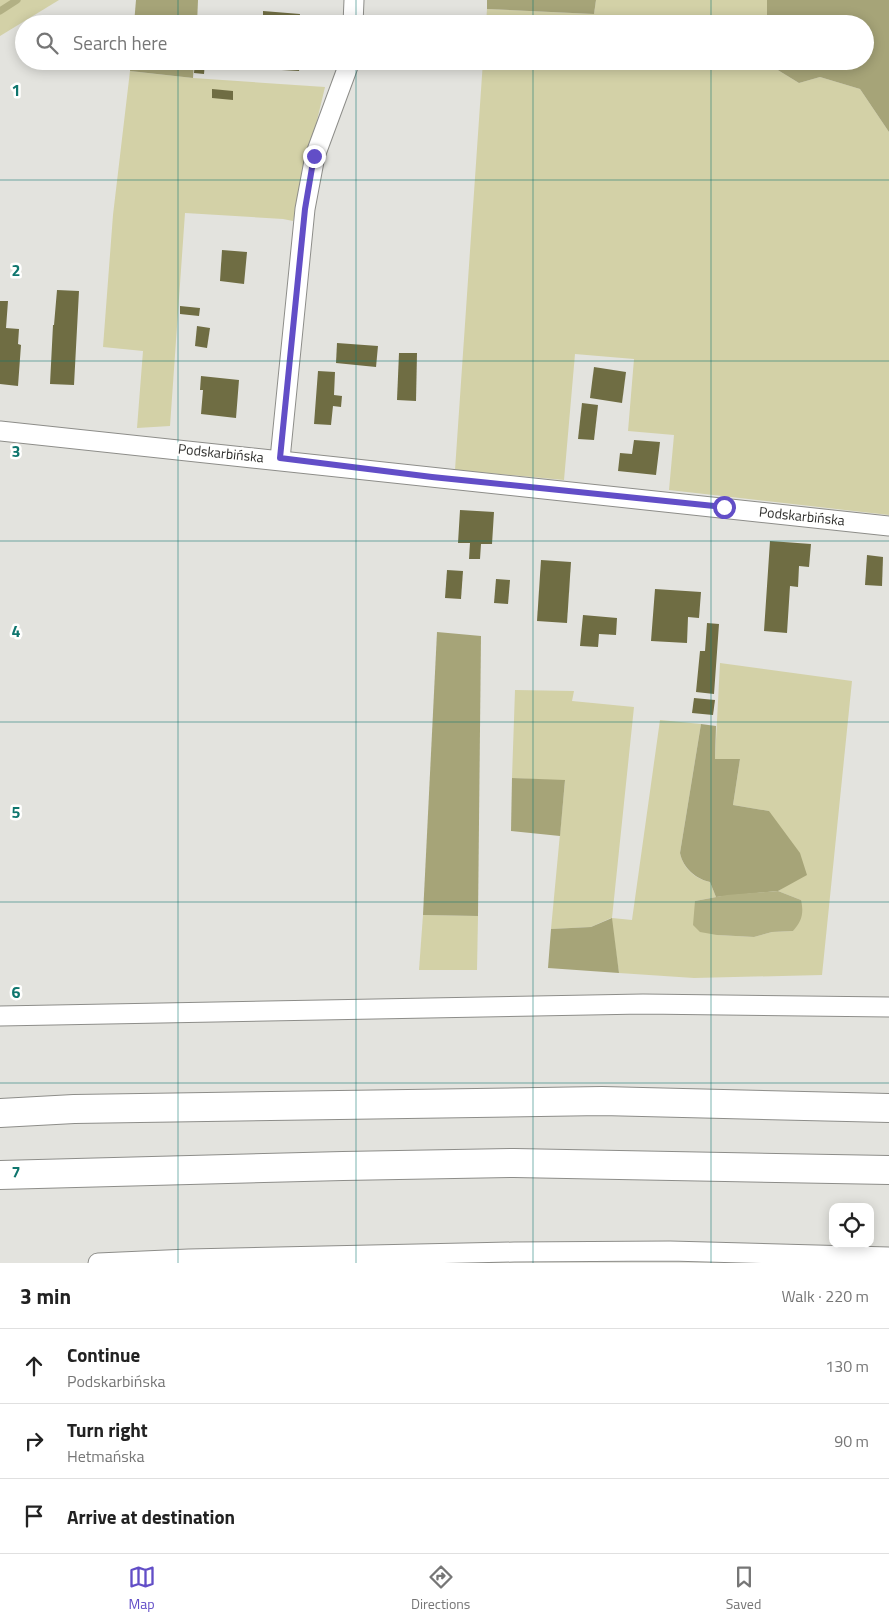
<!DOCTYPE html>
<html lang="en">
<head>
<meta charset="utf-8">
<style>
  :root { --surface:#fff; --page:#f6f6f6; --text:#222; --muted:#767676; --line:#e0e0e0; --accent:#624ec7 }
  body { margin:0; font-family:"Titillium Web",sans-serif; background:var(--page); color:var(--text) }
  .controls { position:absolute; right:15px; bottom:15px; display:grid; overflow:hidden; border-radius:10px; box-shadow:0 2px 12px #0003 }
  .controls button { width:45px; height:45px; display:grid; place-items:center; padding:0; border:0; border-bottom:1px solid var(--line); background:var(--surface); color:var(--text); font:25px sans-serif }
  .stop { position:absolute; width:15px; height:15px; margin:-11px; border:4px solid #624ec7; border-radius:50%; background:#fff }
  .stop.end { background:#624ec7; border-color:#fff; box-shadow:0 1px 5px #0008 }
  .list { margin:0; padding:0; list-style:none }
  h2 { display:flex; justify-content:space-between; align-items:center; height:65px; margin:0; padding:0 20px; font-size:21px }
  h2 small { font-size:16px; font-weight:400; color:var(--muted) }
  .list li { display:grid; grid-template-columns:32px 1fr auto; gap:15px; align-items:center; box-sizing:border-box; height:75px; padding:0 20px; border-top:1px solid var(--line) }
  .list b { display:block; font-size:19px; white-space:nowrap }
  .list p { margin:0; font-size:16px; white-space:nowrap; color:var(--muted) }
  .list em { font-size:16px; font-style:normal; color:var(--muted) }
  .icon { flex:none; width:28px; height:28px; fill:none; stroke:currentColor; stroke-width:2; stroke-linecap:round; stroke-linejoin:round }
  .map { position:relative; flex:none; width:889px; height:1263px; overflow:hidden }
  .search { position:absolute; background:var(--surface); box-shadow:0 2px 12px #0003; left:15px; right:15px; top:15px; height:55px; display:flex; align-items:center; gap:12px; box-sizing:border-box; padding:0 18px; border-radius:28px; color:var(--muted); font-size:19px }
  .sheet { height:290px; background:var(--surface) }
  nav { display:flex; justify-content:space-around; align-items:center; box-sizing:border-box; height:70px; border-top:1px solid var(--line); background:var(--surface); font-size:14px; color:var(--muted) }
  nav a { display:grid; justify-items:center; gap:2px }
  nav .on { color:var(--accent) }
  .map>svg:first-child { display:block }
  .green { fill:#d3d1a7 }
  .forest { fill:#a6a478 }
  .water { fill:#b2b084 }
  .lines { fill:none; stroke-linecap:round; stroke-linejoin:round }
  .stream { stroke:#b2b084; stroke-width:7 }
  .building { fill:#6f6d43 }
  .street-casing { stroke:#8d8d89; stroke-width:21 }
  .highway-casing { stroke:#8d8d89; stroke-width:30 }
  .street { stroke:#fff; stroke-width:19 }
  .highway { stroke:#fff; stroke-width:28 }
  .route { stroke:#624ec7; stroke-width:6 }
  .grid { fill:none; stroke:#0f766e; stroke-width:1; stroke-opacity:0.55 }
  .labels { text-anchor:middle; stroke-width:5; stroke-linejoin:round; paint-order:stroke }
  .street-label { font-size:14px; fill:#2f2f2d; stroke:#fffffe }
  .grid-label { font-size:16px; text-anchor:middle; font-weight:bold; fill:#0f766e; stroke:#fffffe; stroke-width:5; stroke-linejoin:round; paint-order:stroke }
</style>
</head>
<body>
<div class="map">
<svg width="889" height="1263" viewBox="0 0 889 1263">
  <rect width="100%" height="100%" fill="#e3e3de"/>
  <g class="green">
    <path d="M0 0H59L0 36Z"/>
    <path d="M596 0H767V24H486L487 9 594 14Z"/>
    <path d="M483 61H768V64L799 83 820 77 860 89 889 132V515L669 490 674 435 628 431 634 359 575 354 564 480 455 470Z"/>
    <path d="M130 71 193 78 325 87 293 221 283 219 185 213 170 426 137 428 143 351 103 347 113 215Z"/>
    <path d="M720 663 852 681 822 975 694 978 619 973 611 918 591 927 551 929 565 781 512 778 515 690 574 691 572 701 634 707 612 918 632 920 660 720 701 724 680 853C683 868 695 879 710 882L716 897 695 901 717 935 754 937 772 932 793 931 801 900 778 891 790 883 769 811 733 805 740 759H715Z"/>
    <path d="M423 915 478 916 477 970H419Z"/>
  </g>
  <g class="forest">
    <path d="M136 0H198L197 24H134Z"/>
    <path d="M487 0H596L594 14 487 9Z"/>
    <path d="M767 0H889V132L860 89 820 77 799 83 768 64V61H865V24H767Z"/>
    <path d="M131 61H194L193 78 130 71Z"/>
    <path d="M437 632 481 636 478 916 423 915Z"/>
    <path d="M701 724 716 726 715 759H740L733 805 769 811 800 853 807 875 778 891 716 897 710 882C696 879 683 868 680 853Z"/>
    <path d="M512 778 565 780 560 836 511 831Z"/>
    <path d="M612 918 619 973 548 968 551 929 591 927Z"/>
  </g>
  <path class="water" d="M778 891 801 900C804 913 802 921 793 931L772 932 754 937 717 935 700 932 693 925 695 901 727 895Z"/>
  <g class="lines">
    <path class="stream" d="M0 11 17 0"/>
  </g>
  <g class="building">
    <path d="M263 11 300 14 299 24H263Z"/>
    <path d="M195 61 205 62 204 74 194 73Z"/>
    <path d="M265 61H300L299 71 264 69Z"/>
    <path d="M212 89 233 91V100L212 98Z"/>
    <path d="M222 250 247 252 244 284 220 281Z"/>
    <path d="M57 290 79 291 74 385 50 384 53 325H54Z"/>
    <path d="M0 301H8L6 328 19 329 18 344 21 345 18 386 0 384Z"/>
    <path d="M180 306 200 308 199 316 180 314Z"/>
    <path d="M197 326 210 328 207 348 195 346Z"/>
    <path d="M337 343 378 346 376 367 336 363Z"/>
    <path d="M399 353H417L416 401 397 400Z"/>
    <path d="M594 367 626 372 622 403 590 398Z"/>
    <path d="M318 371 335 372 334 395 342 396 341 407 333 406 331 425 314 424Z"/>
    <path d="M201 376 239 380 236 418 201 414 203 390H200Z"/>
    <path d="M582 403 598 405 594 440 578 439Z"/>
    <path d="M634 440 660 442 656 475 618 471 620 453 632 454Z"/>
    <path d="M460 510 494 512 492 544H481L480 559H469L470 543H458Z"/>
    <path d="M770 541 811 544 809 567 799 566 798 587 790 586 787 633 764 631Z"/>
    <path d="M867 555 883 557 882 586 865 585Z"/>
    <path d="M541 560 571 562 567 623 537 621Z"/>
    <path d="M447 570 463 571 461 599 445 598Z"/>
    <path d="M496 579 510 580 508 604 494 603Z"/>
    <path d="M655 589 701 592 699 618 688 617 687 643 651 641Z"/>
    <path d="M583 615 617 618 616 635 599 634 598 647 580 646Z"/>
    <path d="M707 623 719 624 714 694 696 692 700 651H705Z"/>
    <path d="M694 698 715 700 713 715 692 713Z"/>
  </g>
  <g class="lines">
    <g class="street-casing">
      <g id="street">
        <path d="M353 24 354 0"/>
        <path d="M0 431C297 460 593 493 889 526"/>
        <path d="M280 459 305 209 315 156 350 61"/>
        <path d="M0 1016 643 1004 889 1007"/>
        <path d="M98 1263 189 1259 514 1252 670 1251 889 1257"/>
      </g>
    </g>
    <g class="highway-casing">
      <g id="highway">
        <path d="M0 1113 74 1109 602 1101 889 1108"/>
        <path d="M0 1175 343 1166 514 1163 889 1170"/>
      </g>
    </g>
    <use href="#street" class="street"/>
    <use href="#highway" class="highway"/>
  </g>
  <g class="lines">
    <path class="route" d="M314 156 305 209 280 458 432 477 724 507"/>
  </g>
  <path class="grid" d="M178 0V24M356 0V24M533 0V24M711 0V24M178 61V1263M356 61V1263M533 61V1263M711 61V1263M0 180H889M0 361H889M0 541H889M0 722H889M0 902H889M0 1083H889"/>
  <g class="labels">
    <g class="street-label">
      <text transform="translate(221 453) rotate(6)" y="5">Podskarbińska</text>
      <text transform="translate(802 516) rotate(6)" y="5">Podskarbińska</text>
    </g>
  </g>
  <g class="grid-label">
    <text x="16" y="96">1</text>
    <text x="16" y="276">2</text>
    <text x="16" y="457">3</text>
    <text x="16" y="637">4</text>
    <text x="16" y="818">5</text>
    <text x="16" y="998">6</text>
    <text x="16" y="1178">7</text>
  </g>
</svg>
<div class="controls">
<button><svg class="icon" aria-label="locate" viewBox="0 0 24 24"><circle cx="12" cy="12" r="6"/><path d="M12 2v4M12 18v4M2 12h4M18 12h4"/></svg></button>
</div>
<div class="stop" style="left:724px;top:507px"></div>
<div class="stop end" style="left:314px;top:156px"></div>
<div class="search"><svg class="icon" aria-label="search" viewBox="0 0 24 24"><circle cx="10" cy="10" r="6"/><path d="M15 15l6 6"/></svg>Search here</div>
</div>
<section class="sheet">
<h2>3 min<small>Walk · 220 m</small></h2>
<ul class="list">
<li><svg class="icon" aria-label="ahead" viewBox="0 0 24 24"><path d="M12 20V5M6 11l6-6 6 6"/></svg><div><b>Continue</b><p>Podskarbińska</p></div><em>130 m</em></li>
<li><svg class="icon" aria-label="right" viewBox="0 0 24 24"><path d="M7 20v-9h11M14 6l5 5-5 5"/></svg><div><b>Turn right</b><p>Hetmańska</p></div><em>90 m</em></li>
<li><svg class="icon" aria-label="arrive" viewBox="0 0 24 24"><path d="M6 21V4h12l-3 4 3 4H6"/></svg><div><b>Arrive at destination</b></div></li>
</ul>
</section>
<nav>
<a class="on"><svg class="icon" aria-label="map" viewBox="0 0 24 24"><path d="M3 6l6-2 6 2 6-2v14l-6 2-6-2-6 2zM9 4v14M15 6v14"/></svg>Map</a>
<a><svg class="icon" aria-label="directions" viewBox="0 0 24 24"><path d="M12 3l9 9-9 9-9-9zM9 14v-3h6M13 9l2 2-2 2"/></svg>Directions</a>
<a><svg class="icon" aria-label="saved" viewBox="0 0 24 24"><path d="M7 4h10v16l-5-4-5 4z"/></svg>Saved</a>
</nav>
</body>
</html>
